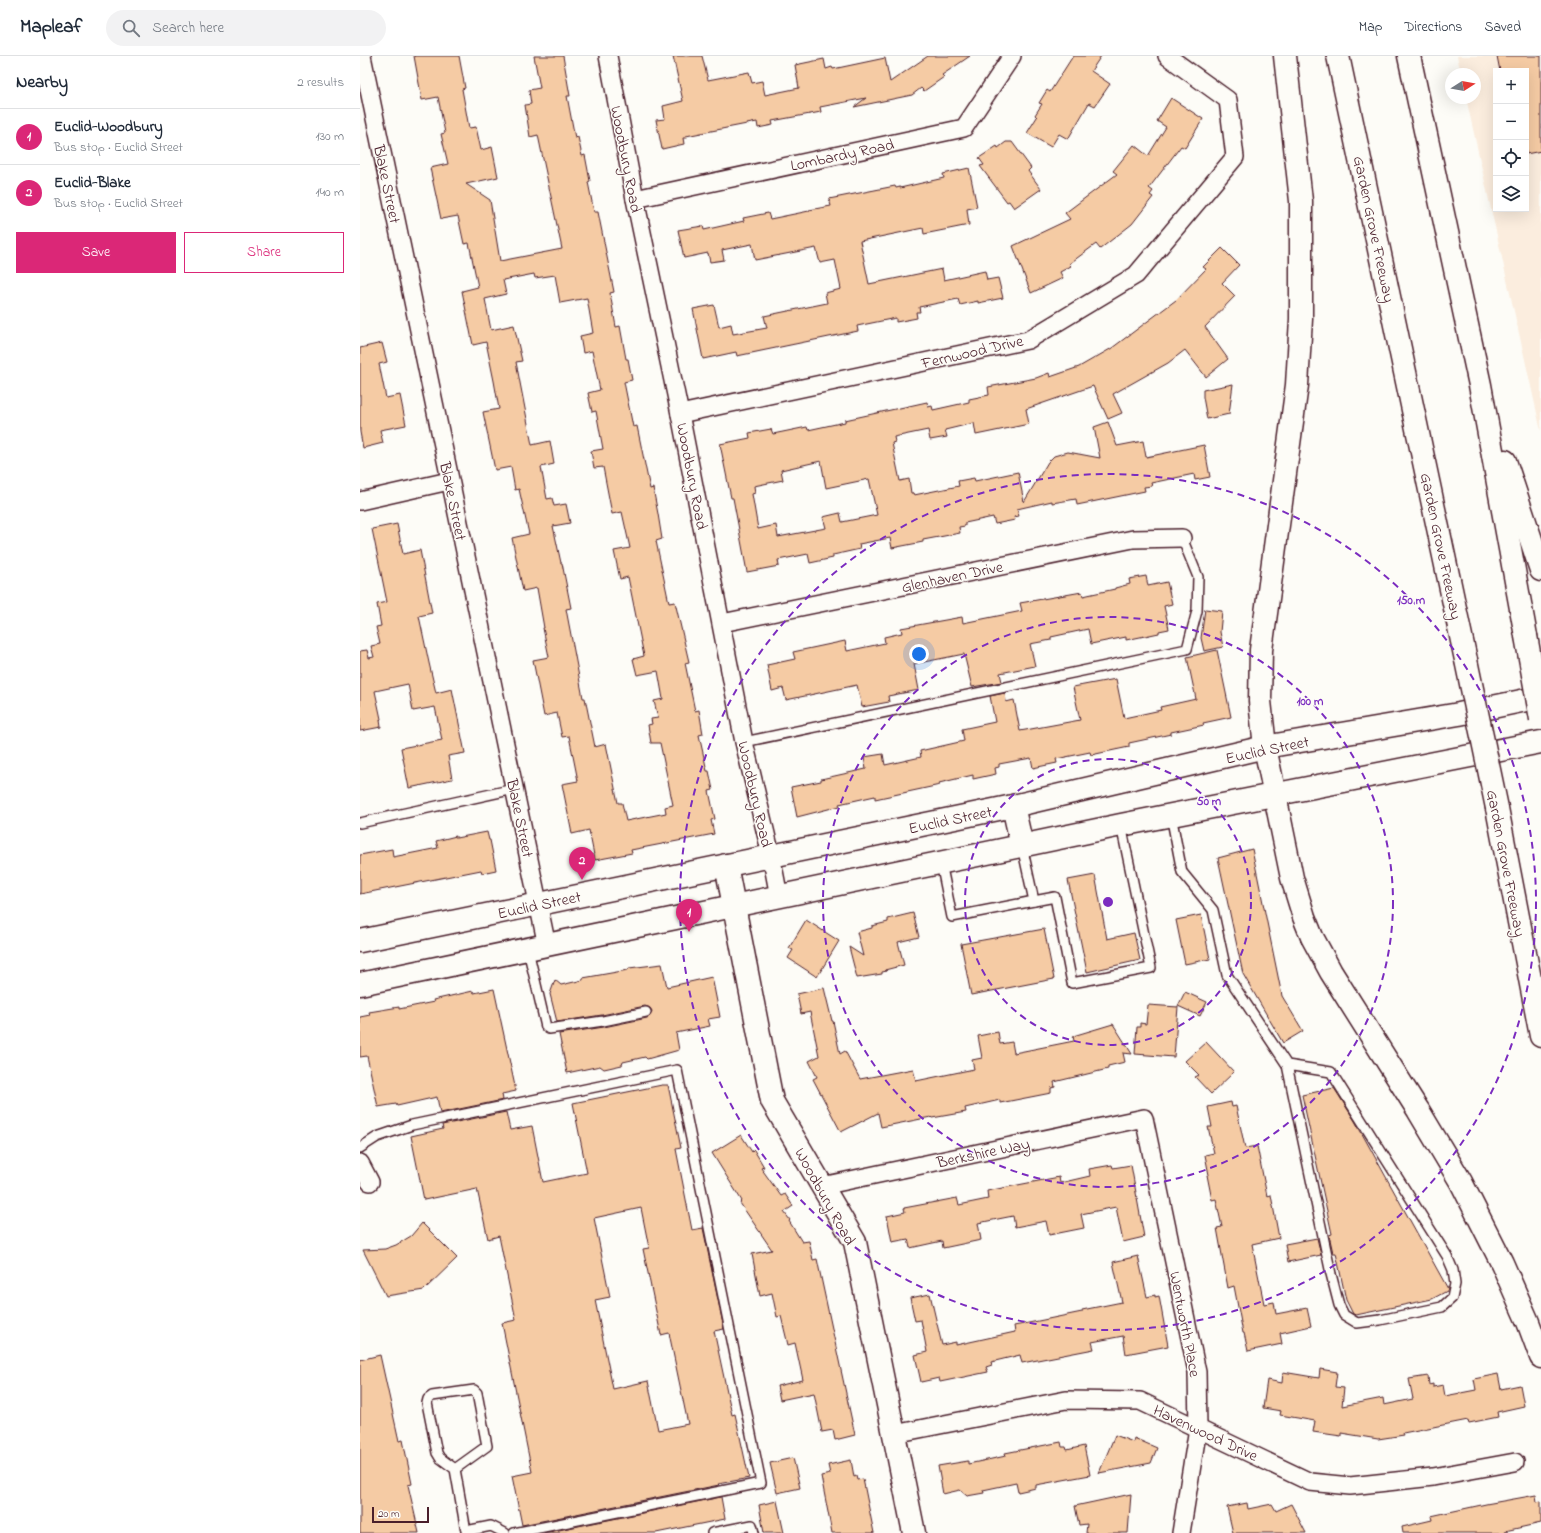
<!DOCTYPE html>
<html lang="en">
<head>
<meta charset="utf-8">
<style>
  :root { --surface:#fff; --page:#f2f2f3; --text:#1f2937; --muted:#747a83; --line:#e0e1e3; --accent:#db2777 }
  body { margin:0; font-family:"Indie Flower",sans-serif; background:var(--page); color:var(--text) }
  .controls { position:absolute; right:12px; top:12px; display:grid; overflow:hidden; border-radius:0px; box-shadow:0 4px 16px #0002 }
  .controls button { width:36px; height:36px; display:grid; place-items:center; padding:0; border:0; border-bottom:1px solid var(--line); background:var(--surface); color:var(--text); font:20px sans-serif }
  .compass { position:absolute; left:1085px; top:12px; width:36px; height:36px; border-radius:50%; background:var(--surface); box-shadow:0 4px 16px #0002; rotate:79deg }
  .scale { position:absolute; left:12px; bottom:10px; width:57px; box-sizing:border-box; padding-left:4px; border:2px solid #4a1f2b; border-top:0; font-size:11px; line-height:14px; white-space:nowrap; color:#4a1f2b; -webkit-text-stroke:3px #fdfcf7; paint-order:stroke }
  .you { position:absolute; left:559px; top:598px; width:14px; height:14px; margin:-10px; border:3px solid #fff; border-radius:50%; background:#1a73e8; box-shadow:0 0 0 6px #1a73e833 }
  .badge { display:grid; place-items:center; width:26px; height:26px; border-radius:50%; background:var(--accent); color:#fff; font-size:13px; font-weight:700 }
  .pin { position:absolute; translate:-50% -33px; filter:drop-shadow(0 1px 2px #0008) }
  .pin::after { content:''; position:absolute; top:21px; width:14px; height:12px; background:inherit; clip-path:polygon(0 0,100% 0,50% 100%) }
  .list { margin:0; padding:0; list-style:none }
  h2 { display:flex; justify-content:space-between; align-items:center; height:52px; margin:0; padding:0 16px; font-size:17px }
  h2 small { font-size:13px; font-weight:400; color:var(--muted) }
  .list li { display:grid; grid-template-columns:26px 1fr auto; gap:12px; align-items:center; box-sizing:border-box; height:56px; padding:0 16px; border-top:1px solid var(--line) }
  .list b { display:block; font-size:15px; white-space:nowrap }
  .list p { margin:0; font-size:13px; white-space:nowrap; color:var(--muted) }
  .list em { font-size:13px; font-style:normal; color:var(--muted) }
  .actions { display:flex; gap:8px; padding:12px 16px }
  .actions a { flex:1; padding:9px 0; border:1px solid var(--accent); border-radius:0px; text-align:center; font-size:14px; color:var(--accent) }
  .actions .main { background:var(--accent); color:#fff }
  .icon { flex:none; width:22px; height:22px; fill:none; stroke:currentColor; stroke-width:2; stroke-linecap:round; stroke-linejoin:round }
  .map { position:relative; flex:none; width:1181px; height:1477px; overflow:hidden }
  header { display:flex; align-items:center; gap:24px; box-sizing:border-box; height:56px; padding:0 20px; background:var(--surface); border-bottom:1px solid var(--line) }
  header strong { font-size:19px }
  nav { display:flex; gap:22px; margin-inline-start:auto; font-size:14px }
  .search { width:280px; height:36px; background:var(--page); display:flex; align-items:center; gap:10px; box-sizing:border-box; padding:0 14px; border-radius:22px; color:var(--muted); font-size:15px }
  main { display:flex }
  aside { flex:1; background:var(--surface) }
  .map>svg:first-child { display:block }
  .built { fill:#fbedde; fill-rule:evenodd }
  .building { fill:#f5cba4; stroke:#4a1f2b; fill-rule:evenodd }
  .lines { fill:none; stroke-linecap:round; stroke-linejoin:round }
  .lane-casing { stroke:#4a1f2b; stroke-width:12 }
  .street-casing { stroke:#4a1f2b; stroke-width:20 }
  .secondary-casing { stroke:#4a1f2b; stroke-width:25 }
  .primary-casing { stroke:#4a1f2b; stroke-width:25 }
  .highway-casing { stroke:#4a1f2b; stroke-width:25 }
  .lane { stroke:#fdfcf7; stroke-width:9 }
  .street { stroke:#fdfcf7; stroke-width:17 }
  .secondary { stroke:#fdfcf7; stroke-width:22 }
  .primary { stroke:#fdfcf7; stroke-width:22 }
  .highway { stroke:#fdfcf7; stroke-width:22 }
  .highway-bridge-casing { stroke:#4a1f2b; stroke-width:25; stroke-linecap:butt }
  .highway-bridge { stroke:#fdfcf7; stroke-width:22 }
  .ring { fill:none; stroke:#7b2cbf; stroke-width:2; stroke-dasharray:7 5 }
  .labels { text-anchor:middle; stroke-width:3; stroke-linejoin:round; paint-order:stroke }
  .street-label { font-size:16px; fill:#4a1f2b; stroke:#fdfcf7 }
  .centre { fill:#7b2cbf; stroke:#fdfcf7; stroke-width:2 }
  .ring-label { font-size:12px; text-anchor:middle; font-weight:bold; fill:#7b2cbf; stroke:#fdfcf7; stroke-width:3; stroke-linejoin:round; paint-order:stroke }
</style>
</head>
<body>
<header>
<strong>Mapleaf</strong>
<div class="search"><svg class="icon" aria-label="search" viewBox="0 0 24 24"><circle cx="10" cy="10" r="6"/><path d="M15 15l6 6"/></svg>Search here</div>
<nav><a>Map</a><a>Directions</a><a>Saved</a></nav>
</header>
<main>
<aside>
<h2>Nearby<small>2 results</small></h2>
<ul class="list">
<li><span class="badge">1</span><div><b>Euclid-Woodbury</b><p>Bus stop · Euclid Street</p></div><em>130 m</em></li>
<li><span class="badge">2</span><div><b>Euclid-Blake</b><p>Bus stop · Euclid Street</p></div><em>140 m</em></li>
</ul>
<div class="actions"><a class="main">Save</a><a>Share</a></div>
</aside>
<div class="map">
<svg width="1181" height="1477" viewBox="0 0 1181 1477">
  <rect width="100%" height="100%" fill="#fdfcf7"/>
  <filter id="ink" filterUnits="userSpaceOnUse"><feTurbulence type="fractalNoise" baseFrequency=".025" numOctaves="2"/><feDisplacementMap in="SourceGraphic" scale="8" xChannelSelector="R" yChannelSelector="G"/><feConvolveMatrix kernelMatrix="1 2 1 2 8 2 1 2 1" color-interpolation-filters="sRGB"/></filter>
  <g filter="url(#ink)">
    <path class="built" d="M1097 0H1181V375L1106 42H1115V18H1101ZM1136 15H1166V153H1136Z"/>
    <g class="building">
      <path d="M54 0H99L105 32 102 33 109 72 116 71 121 94 132 91 138 121 106 128 130 144 140 205 202 193 178 79 170 81 165 49 171 48 169 34 180 32 174 0H203L210 40H207L215 82 218 81 222 100 225 99 230 125 228 126 234 156H238L254 236 250 237 256 271 260 270 266 303H268L272 324 264 326 273 371 277 370 290 433 293 432 298 458 302 483 296 485 309 547 315 546 329 606 325 607 335 655 339 654 343 678 339 679 347 715H349L353 734 349 735 355 763 351 764 354 778 271 794 272 797 235 804 229 774 212 778 202 728 218 725 209 680 202 681 197 657 184 660 173 604 189 601 183 572H184L177 532 163 535 152 482 169 478 159 433 155 434 151 411 135 414 123 356 139 353 134 325 126 286 113 289 102 235 118 231 109 187 104 188 98 160 81 163 70 112 88 108 81 78 85 77 78 41 62 44ZM174 218 175 222 195 219 200 247 227 242 233 277 220 280 223 297 232 295 240 334 228 337 232 356 236 355 243 393 231 395 234 412 243 411 252 458 262 456 270 492 254 495 260 523 268 521 284 600 273 603 277 619 298 615 303 643 294 645 298 662 291 663 292 668 288 669 291 687H300L313 749 305 751 306 757 266 765 262 747H258L246 688 235 691 225 642H223L206 553 211 552 202 507H201L193 470 210 467 206 448 194 450 192 442 187 443 181 411 194 408 190 385 172 389 156 306 162 305 154 269 131 274 125 243 146 238 143 224Z"/>
      <path d="M313 0H342L348 24 389 16 392 27 402 25 405 39 439 32 435 9 464 3 466 13 472 11 473 13 525 2 530 26 568 0H610L582 19 584 21 564 35 561 32 552 39 494 51 506 42 460 51 461 56 412 65 413 69 398 72 397 66 326 80 327 82H323L324 88 302 93 296 64 305 63 303 50 323 45Z"/>
      <path d="M713 0H741L731 15 750 28 735 50 729 47 708 83 699 78 691 91 667 77 677 61 675 59 682 48 679 47 687 34 690 36Z"/>
      <path d="M1137 0H1181V95L1166 98V15H1140Z"/>
      <path d="M811 42 843 63 825 92 821 90 789 132 793 135 790 139 793 141 772 168 740 193 736 188 709 208 711 210 700 216 703 222 671 237 653 190 710 163 705 157 757 118 753 115 774 89 788 100 806 71 797 65Z"/>
      <path d="M646 86H652L671 112 668 115 681 133 654 152 649 145 647 146 620 110 624 109 619 102 637 90 638 92Z"/>
      <path d="M609 112 617 151 607 153 609 169 564 178 563 172 500 185 509 228 582 213 584 224 625 215 627 224 638 222 643 242 618 247V245L600 249 598 243 559 251 560 256H556L557 262 536 266V262L497 270 498 275 377 300 376 296 343 303 333 253 354 249 359 271 371 268 373 278 407 272 404 260 467 247 465 237 481 233 475 204 460 207 456 192 395 204 392 188 362 194 364 204 350 206 348 197 324 202 318 174 343 170 344 174 384 165 383 162 408 157 410 163 449 155V154L471 150 469 143 535 130 536 132 540 131V132L584 122 583 118Z"/>
      <path d="M862 192 879 209 862 227 875 240 845 271 868 303 846 321 825 294 808 307 753 338 762 357 748 363 733 330 666 353 669 368 616 379 614 367 585 374 587 381 570 384 568 374 534 381 535 386 532 387 540 425 549 423 551 437H553L554 439 599 430 598 425 614 422 615 425 658 416 664 446 688 406 694 400 708 396 740 402 734 371 748 366 757 390 783 385 786 401 844 389 850 421 835 424 834 418 791 427 792 430 784 431 785 435 717 449 716 443 692 447V445L657 453 659 460 654 461 655 464 635 468 633 461 605 467V470L599 471 600 477 563 484V486L532 492 530 482 499 488 500 493 473 499V502L450 507 448 498 418 504 419 510 387 516 373 442H371L360 388 390 382 389 377 411 373 413 378 447 371 448 374 485 366V364L567 346 568 351 572 350 573 354 609 346V343L629 339 628 331 676 322 689 317 690 321 719 311 752 292 816 244 846 213 843 211ZM461 405 466 432 509 423 517 459 482 466 480 457 463 461 466 472 418 481 416 469 398 473 392 438 395 437 394 430 423 424 421 414Z"/>
      <path d="M22 287 27 306 19 308 26 342 40 339 46 369 20 374 23 387 3 392 0 376V292Z"/>
      <path d="M873 328 869 358 847 363 843 341V334Z"/>
      <path d="M37 468 43 498 60 494 72 557 59 560 69 607 76 637 92 633 105 697 88 700 92 723 49 732 41 692 82 684 75 651 53 655 48 628 15 635 21 663 20 664 21 671 0 675V595L7 594 9 602 14 601 11 590 20 588 16 571 21 570 17 548 27 546 12 473Z"/>
      <path d="M786 520 788 530 807 526 812 548 804 550 809 573 799 575V577L766 584V581L731 588 728 573 691 581V584L670 588 675 610 640 617 642 626 612 631 604 598 554 608 559 634 528 640 529 646 502 651 497 629 426 644 423 632 412 635 407 609 435 603 433 596 485 585 487 595 525 587 524 581 542 577 541 572 602 561 603 567 662 555 660 547 722 536 723 540 755 533V532L770 528 769 523Z"/>
      <path d="M845 553 862 555 860 576 863 591 844 595 841 582Z"/>
      <path d="M857 594 871 661 843 667 844 669 811 676V678L769 687V691L731 699 730 696 696 703 697 707 673 712 671 702 639 708V711L635 712 636 718 613 723V719L579 727 580 729 515 743V740L479 748 480 750 437 761 431 731 461 725V723L506 713 504 701 523 698 525 709 561 701 560 695 604 685 602 673 635 666 630 640 645 637 646 646 654 644 660 675 720 664 713 631 756 623 764 662 801 654 800 651 836 643 827 601Z"/>
      <path d="M127 776 129 784H130L136 814 122 817 121 814 0 838V799L32 793 33 801 78 792 76 785 96 780V782Z"/>
      <path d="M892 793 922 940 943 975 923 987 883 918 858 802Z"/>
      <path d="M735 819 747 883 774 877 780 904 727 916 708 824Z"/>
      <path d="M553 857 559 881 538 886 544 909 525 914 527 915 522 916V918L497 922 489 891 503 900 497 876 512 872V870L528 866V863Z"/>
      <path d="M841 859 850 903 825 908 816 864Z"/>
      <path d="M446 864 479 885 457 921 428 902 433 894 429 892Z"/>
      <path d="M684 873 694 923 611 939 601 888Z"/>
      <path d="M302 908 307 931 352 921 360 961 348 963 350 970 316 977 319 994 287 1003 285 1001 263 1006 262 1009 244 1013 240 1010 207 1017 199 978 244 971 287 962 290 960 292 955 290 952 285 950 242 959 197 966 190 938 195 924 201 929 223 924V922L268 914 269 912Z"/>
      <path d="M464 932 472 965H473L480 998 485 995 500 1023 553 1013 556 1025 614 1013 612 1004 622 1002 618 980 638 976 640 988 652 986 654 997 714 985 713 980 753 968 772 998 763 997 765 1006 748 1010V1013L694 1026 695 1031 691 1032V1037L640 1047V1044L605 1052 606 1056 572 1062 571 1061 521 1071 518 1057 481 1076 453 1023 457 1021 449 1005 459 1000 450 956 441 958 437 938Z"/>
      <path d="M134 933 156 1035 142 1038 143 1044 80 1057 77 1041 37 1050 36 1048 18 1051 7 1000 0 1001V961L10 959 9 956 39 951V953L74 946 73 944 113 935 114 937Z"/>
      <path d="M825 936 847 946 840 960 818 950Z"/>
      <path d="M788 949 818 951 814 1001 775 998 777 971H780V967L786 968Z"/>
      <path d="M846 986 874 1016 851 1038 835 1021 839 1019 825 1005Z"/>
      <path d="M302 1029H308L321 1092 316 1093 332 1174 343 1172 364 1273 354 1275 372 1359 375 1358 389 1422 358 1428 359 1429 162 1469 152 1420 172 1416 142 1267 156 1264 139 1180 128 1183 117 1133 64 1144 51 1080 83 1073 82 1069 146 1056 150 1074 172 1070 183 1126 227 1117 213 1047ZM281 1152 289 1192 283 1193 301 1279 309 1277 328 1368 298 1374 288 1325 253 1333 235 1244 250 1241 234 1162Z"/>
      <path d="M974 1032 995 1065 1088 1233 1087 1235 1072 1243 996 1259 993 1258 986 1244 976 1197H973L969 1179 972 1178 942 1039Z"/>
      <path d="M871 1046 872 1051 876 1050 885 1092 897 1090 907 1140 911 1139 919 1182 892 1188 904 1248 914 1246 916 1258 947 1252 951 1270 920 1277 922 1288 888 1295 884 1277H883L874 1230 868 1232 857 1172 862 1171 856 1143 852 1144 847 1119H849L845 1099 854 1097 848 1071H852L848 1051Z"/>
      <path d="M381 1079 392 1096 394 1094 404 1111 401 1112 421 1140 425 1138 433 1150 424 1156 430 1164 429 1165 442 1186 449 1185 453 1204 457 1203 495 1379 475 1384 473 1374 462 1376 454 1337 420 1344 417 1330 443 1324 435 1287 428 1289 421 1260 417 1261 412 1237 400 1240 392 1198 412 1194 380 1147 382 1145 352 1097Z"/>
      <path d="M752 1109 753 1112 771 1109 784 1181 763 1186 756 1151 721 1158 724 1172 689 1179 686 1165 655 1171 653 1160 618 1167 621 1184 583 1192 582 1185 550 1192 548 1183 532 1186 527 1160 545 1156 544 1152 597 1142 599 1149 628 1143 627 1135 699 1121 700 1127 730 1120 729 1113Z"/>
      <path d="M62 1167 97 1202 64 1234 26 1240 3 1194 25 1193 36 1189 51 1180Z"/>
      <path d="M957 1182 961 1199 928 1206 925 1188Z"/>
      <path d="M778 1200 787 1241 795 1239V1241L799 1240 808 1290 766 1298 763 1280 732 1286 734 1293 662 1307 660 1299 631 1306 632 1309 626 1311 628 1316 580 1326 579 1322 561 1326 555 1299 567 1296 561 1264 555 1265 550 1242 570 1238 582 1289 596 1286V1289L655 1276 654 1270 722 1256V1254L762 1246 753 1206Z"/>
      <path d="M20 1299 39 1385 43 1384 52 1428 48 1429 59 1477H0V1304Z"/>
      <path d="M960 1313 977 1316 975 1331 984 1332 982 1350 1023 1342 1024 1349 1053 1343 1049 1323 1068 1320 1069 1329 1073 1328V1331L1083 1329 1085 1340 1116 1334 1114 1323 1138 1318 1141 1333 1160 1329 1164 1350 1137 1356 1138 1361 1109 1367 1108 1364 1043 1377 1044 1379 1018 1383 981 1377V1380L953 1376 955 1365 920 1359 921 1355 903 1352 907 1324 922 1327 923 1316 959 1322Z"/>
      <path d="M755 1379 773 1386 774 1382 797 1392 791 1407 739 1417Z"/>
      <path d="M701 1386 702 1391H706L707 1394 724 1390 730 1419 676 1429V1432L658 1436 656 1427 623 1434 624 1437 607 1440 600 1434 583 1438 578 1410 608 1405V1408L646 1400 645 1397Z"/>
      <path d="M433 1402 440 1432 417 1437 410 1407Z"/>
      <path d="M491 1404 494 1421 496 1420 497 1424 503 1423 514 1477H472L461 1420 470 1418 468 1409Z"/>
      <path d="M771 1438 768 1477H726L727 1468 719 1469 715 1450Z"/>
      <path d="M1176 1439 1177 1446 1181 1445V1467L1145 1475 1146 1477H1043L1042 1471 1072 1464 1071 1460 1126 1448Z"/>
      <path d="M361 1441 365 1463 296 1477H184Z"/>
      <path d="M417 1445 424 1477H404L399 1449Z"/>
      <path d="M887 1447 888 1453 912 1448 916 1455 931 1448 946 1477H873L867 1451Z"/>
    </g>
    <g class="lines">
      <g class="lane-casing">
        <g id="lane">
          <path d="M384 686 827 593 837 555 838 521 822 482"/>
          <path d="M811 759 822 816 853 854 867 919 927 1009 971 1218 979 1249 984 1259 997 1267 1020 1264 1082 1251 1092 1242 1095 1228 1093 1214 1087 1200 971 1016 927 1009"/>
          <path d="M0 767 154 733"/>
          <path d="M662 790 674 845 695 841 712 927 791 912 761 769"/>
          <path d="M581 807 592 861 674 845"/>
          <path d="M168 894 186 971 189 973 243 965 286 956"/>
          <path d="M0 1092 17 1081 52 1069 317 1014 401 1427 154 1477"/>
          <path d="M95 1413 127 1390 117 1337 114 1334 72 1340 68 1343 67 1347 77 1397 80 1402 95 1413 106 1475 131 1470 145 1477"/>
          <path d="M352 1477 392 1469 394 1477"/>
        </g>
      </g>
      <g class="street-casing">
        <g id="street">
          <path d="M2 0 187 890"/>
          <path d="M248 0 275 143 320 358 384 686 411 799 419 841"/>
          <path d="M275 143 604 72 652 0"/>
          <path d="M320 358 668 284 776 219 875 101 868 44 807 0"/>
          <path d="M0 445 89 425"/>
          <path d="M362 567 773 483 822 482"/>
          <path d="M0 1107 10 1126"/>
          <path d="M462 1130 784 1062 837 1316 838 1372 821 1477"/>
          <path d="M534 1378 706 1344 780 1345 950 1426 990 1430 1073 1421 1155 1406"/>
        </g>
      </g>
      <g class="secondary-casing">
        <path id="secondary" d="M366 809 412 1045 495 1186 554 1477"/>
      </g>
      <g class="primary-casing">
        <g id="primary">
          <path d="M653 750 662 790"/>
          <path d="M0 885 653 750 905 691 1099 658 1181 641"/>
          <path d="M0 928 761 769 1181 686"/>
        </g>
      </g>
      <g class="highway-casing">
        <g id="highway">
          <path d="M925 0 941 145V263L937 329 901 594 900 645 905 691 932 822 944 861 952 881 971 916 1058 1054 1101 1126 1142 1207 1168 1266 1181 1301"/>
          <path d="M978 0 1106 604"/>
          <path d="M1049 0 1120 329 1166 580"/>
          <path d="M1145 405 1181 514"/>
          <path d="M1137 752 1181 980"/>
        </g>
      </g>
      <use href="#lane" class="lane"/>
      <use href="#street" class="street"/>
      <use href="#secondary" class="secondary"/>
      <use href="#primary" class="primary"/>
      <use href="#highway" class="highway"/>
      <g class="highway-bridge-casing">
        <g id="highway-bridge">
          <path d="M1166 580 1181 663"/>
          <path d="M1106 604 1137 752"/>
        </g>
      </g>
      <use href="#highway-bridge" class="highway-bridge"/>
    </g>
  </g>
  <g class="ring">
    <circle cx="748" cy="846" r="143"/>
    <circle cx="748" cy="846" r="285"/>
    <circle cx="748" cy="846" r="428"/>
  </g>
  <g class="labels">
    <g class="street-label">
      <text transform="translate(482 98) rotate(-12)" y="6">Lombardy Road</text>
      <text transform="translate(267 103) rotate(79)" y="6">Woodbury Road</text>
      <text transform="translate(28 128) rotate(78)" y="6">Blake Street</text>
      <text transform="translate(1015 173) rotate(78)" y="6">Garden Grove Freeway</text>
      <text transform="translate(612 295) rotate(-13)" y="6">Fernwood Drive</text>
      <text transform="translate(333 420) rotate(79)" y="6">Woodbury Road</text>
      <text transform="translate(94 445) rotate(78)" y="6">Blake Street</text>
      <text transform="translate(1082 490) rotate(78)" y="6">Garden Grove Freeway</text>
      <text transform="translate(592 520) rotate(-12)" y="6">Glenhaven Drive</text>
      <text transform="translate(907 693) rotate(-12)" y="6">Euclid Street</text>
      <text transform="translate(396 738) rotate(77)" y="6">Woodbury Road</text>
      <text transform="translate(161 762) rotate(78)" y="6">Blake Street</text>
      <text transform="translate(590 763) rotate(-12)" y="6">Euclid Street</text>
      <text transform="translate(1147 807) rotate(79)" y="6">Garden Grove Freeway</text>
      <text transform="translate(179 848) rotate(-12)" y="6">Euclid Street</text>
      <text transform="translate(623 1096) rotate(-12)" y="6">Berkshire Way</text>
      <text transform="translate(466 1140) rotate(61)" y="6">Woodbury Road</text>
      <text transform="translate(826 1268) rotate(79)" y="6">Wentworth Place</text>
      <text transform="translate(846 1376) rotate(25)" y="6">Havenwood Drive</text>
    </g>
  </g>
  <circle cx="748" cy="846" r="6" class="centre"/>
  <g class="ring-label">
    <text x="1051" y="548">150 m</text>
    <text x="950" y="649">100 m</text>
    <text x="849" y="749">50 m</text>
  </g>
</svg>
<div class="controls">
<button>+</button>
<button>−</button>
<button><svg class="icon" aria-label="locate" viewBox="0 0 24 24"><circle cx="12" cy="12" r="6"/><path d="M12 2v4M12 18v4M2 12h4M18 12h4"/></svg></button>
<button><svg class="icon" aria-label="layers" viewBox="0 0 24 24"><path d="M12 4l9 5-9 5-9-5zM3 14l9 5 9-5"/></svg></button>
</div>
<svg class="compass" viewBox="-18 -18 36 36"><path d="M0-13l5 13h-10z" fill="#e53935"/><path d="M0 13l5-13h-10z" fill="#747a83"/></svg>
<div class="scale">20 m</div>
<div class="you"></div>
<div class="pin badge" style="left:329px;top:876px">1</div>
<div class="pin badge" style="left:222px;top:824px">2</div>
</div>
</main>
</body>
</html>
